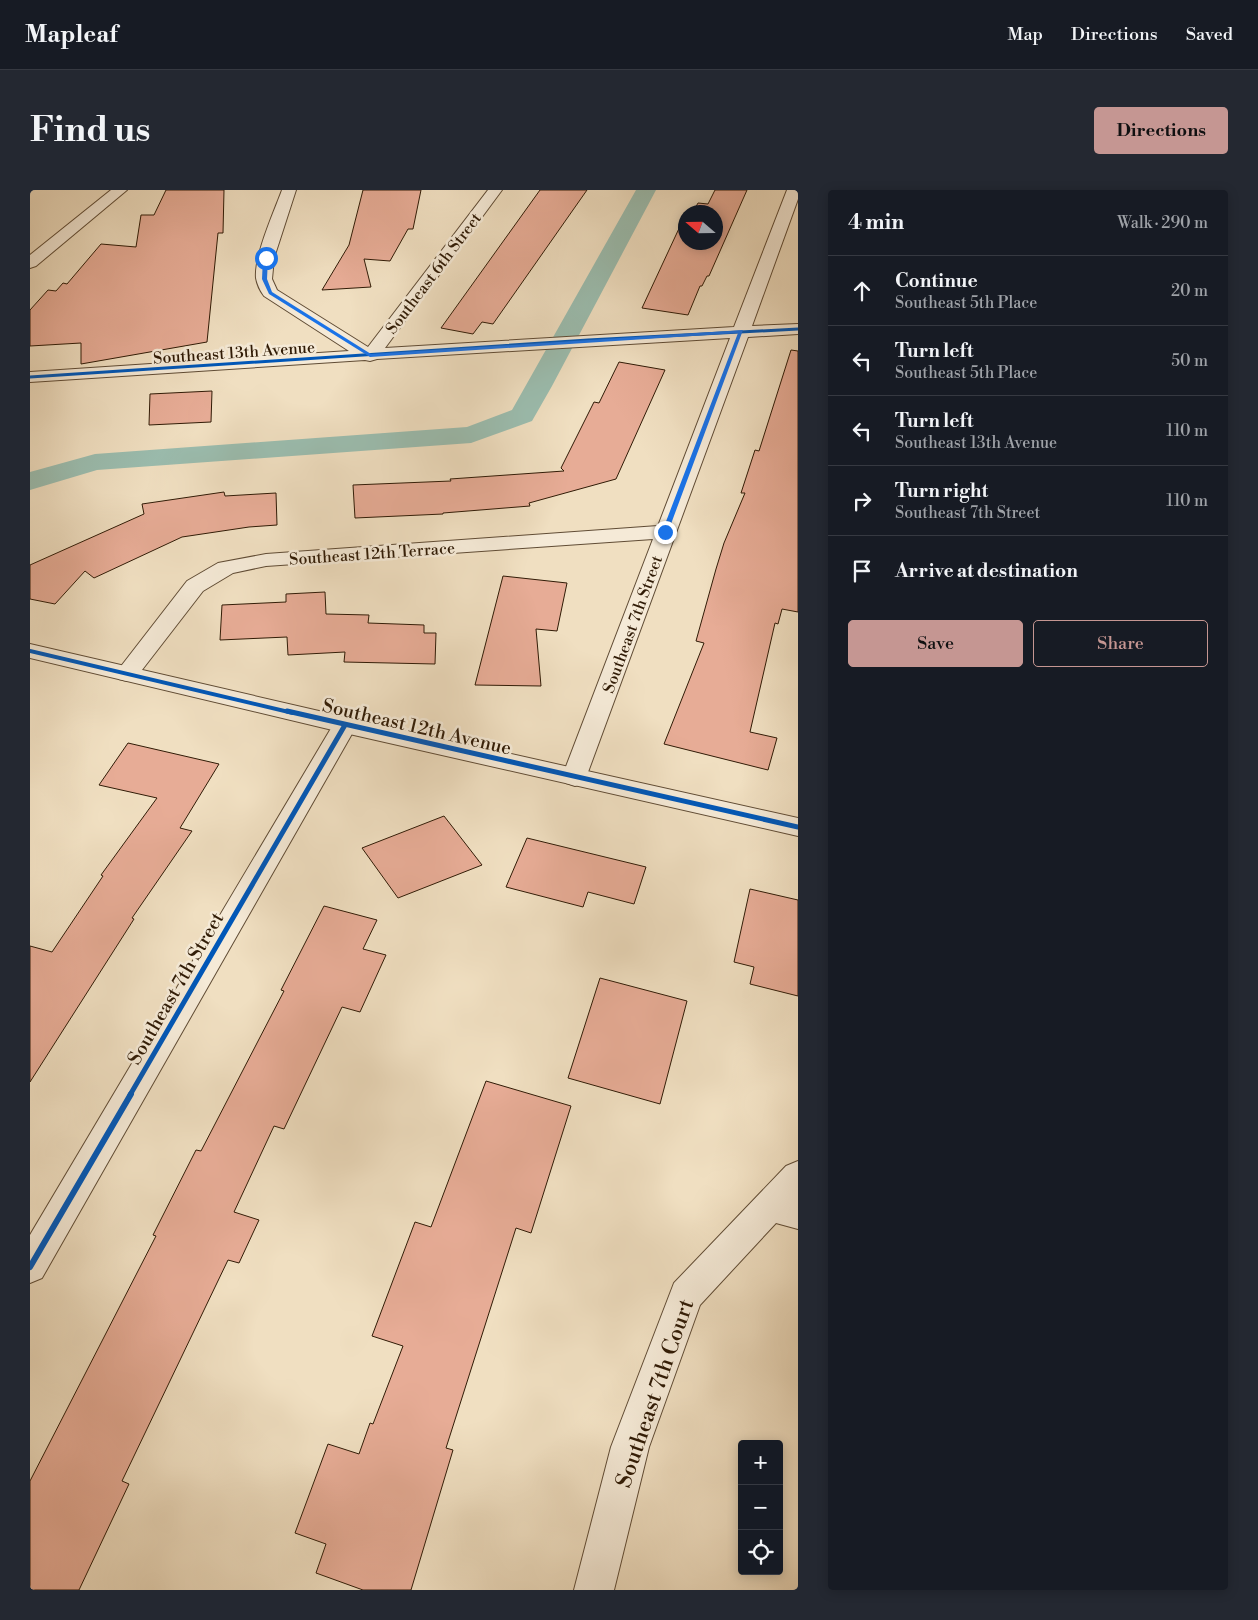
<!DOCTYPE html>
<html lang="en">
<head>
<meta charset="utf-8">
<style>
  :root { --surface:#171b24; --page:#242831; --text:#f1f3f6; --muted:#9ea1a6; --line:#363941; --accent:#c59692 }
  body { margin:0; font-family:"Libre Bodoni",serif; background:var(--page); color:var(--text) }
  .controls { position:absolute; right:15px; bottom:15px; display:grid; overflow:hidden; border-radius:5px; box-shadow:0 2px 12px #0003 }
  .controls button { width:45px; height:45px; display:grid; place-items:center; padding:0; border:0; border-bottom:1px solid var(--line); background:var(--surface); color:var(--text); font:25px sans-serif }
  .compass { position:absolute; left:648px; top:15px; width:45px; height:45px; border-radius:50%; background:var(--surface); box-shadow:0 2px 12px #0003; rotate:290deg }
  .stop { position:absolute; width:15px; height:15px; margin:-11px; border:4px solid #1a73e8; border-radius:50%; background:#fff }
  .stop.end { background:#1a73e8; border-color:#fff; box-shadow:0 1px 5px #0008 }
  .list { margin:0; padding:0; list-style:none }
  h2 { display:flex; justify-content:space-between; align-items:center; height:65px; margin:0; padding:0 20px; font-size:21px }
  h2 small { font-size:16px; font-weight:400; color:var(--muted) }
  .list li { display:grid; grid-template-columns:32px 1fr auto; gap:15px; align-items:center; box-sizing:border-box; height:70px; padding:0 20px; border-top:1px solid var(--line) }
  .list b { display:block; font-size:19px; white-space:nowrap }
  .list p { margin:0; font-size:16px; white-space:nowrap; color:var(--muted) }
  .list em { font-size:16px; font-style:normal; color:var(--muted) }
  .actions { display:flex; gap:10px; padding:15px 20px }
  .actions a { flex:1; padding:11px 0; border:1px solid var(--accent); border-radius:5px; text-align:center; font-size:18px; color:var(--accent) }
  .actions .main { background:var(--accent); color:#111 }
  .icon { flex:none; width:28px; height:28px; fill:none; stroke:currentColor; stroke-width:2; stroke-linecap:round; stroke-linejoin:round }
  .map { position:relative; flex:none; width:768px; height:1400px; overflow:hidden; border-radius:5px }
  header { display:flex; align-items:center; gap:30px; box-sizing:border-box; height:70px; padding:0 25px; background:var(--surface); border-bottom:1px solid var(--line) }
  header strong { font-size:24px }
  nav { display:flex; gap:28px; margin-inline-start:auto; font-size:18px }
  .intro { display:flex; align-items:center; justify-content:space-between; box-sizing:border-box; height:120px; padding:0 30px }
  h1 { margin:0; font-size:35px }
  .button { padding:12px 22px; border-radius:5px; background:var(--accent); color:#111; font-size:18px; font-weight:700 }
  main { display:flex; gap:30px; padding:0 30px }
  aside { flex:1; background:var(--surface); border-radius:5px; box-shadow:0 2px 12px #0003 }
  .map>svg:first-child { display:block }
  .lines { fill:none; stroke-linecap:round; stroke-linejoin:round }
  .canal { fill:#9bbdaf; fill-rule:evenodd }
  .building { fill:#e7ac96; stroke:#301b06 }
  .minor-casing { stroke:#604c35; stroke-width:2 }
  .tertiary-casing { stroke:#604c35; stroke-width:2 }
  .minor { fill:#f5ead7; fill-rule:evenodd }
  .tertiary { fill:#f5ead7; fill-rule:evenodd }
  .cycleway-far3-casing { stroke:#f5ead7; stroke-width:5 }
  .cycleway-far2-casing { stroke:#f5ead7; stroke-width:6 }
  .cycleway-far1-casing { stroke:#f5ead7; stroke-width:8 }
  .cycleway-casing { stroke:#f5ead7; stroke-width:9 }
  .cycleway-far3 { stroke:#0057b8; stroke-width:3 }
  .cycleway-far2 { stroke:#0057b8; stroke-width:4 }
  .cycleway-far1 { stroke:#0057b8; stroke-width:5 }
  .cycleway { stroke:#0057b8; stroke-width:6 }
  .route { fill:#1a73e8 }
  .labels { text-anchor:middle; stroke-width:5; stroke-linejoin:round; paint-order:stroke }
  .far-street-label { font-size:16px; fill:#301b06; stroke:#f5ead7 }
  .street-label { font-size:19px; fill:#301b06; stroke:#f5ead7 }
  .near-street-label { font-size:22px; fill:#301b06; stroke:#f5ead7 }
</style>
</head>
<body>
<header>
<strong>Mapleaf</strong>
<nav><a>Map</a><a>Directions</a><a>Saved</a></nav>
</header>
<div class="intro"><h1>Find us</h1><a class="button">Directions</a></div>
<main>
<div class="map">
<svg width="768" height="1400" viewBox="0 0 768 1400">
  <rect width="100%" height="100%" fill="#f0dfc1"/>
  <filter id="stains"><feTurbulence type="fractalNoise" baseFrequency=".004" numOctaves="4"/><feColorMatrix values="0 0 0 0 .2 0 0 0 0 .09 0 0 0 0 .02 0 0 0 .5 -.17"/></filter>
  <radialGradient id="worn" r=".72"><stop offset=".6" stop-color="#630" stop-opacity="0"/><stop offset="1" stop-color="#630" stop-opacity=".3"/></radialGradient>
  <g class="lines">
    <path class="canal" d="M606 0H626L522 196 502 231 441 253 67 280 0 300V282L65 264 437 237 482 220Z"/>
  </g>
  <g class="building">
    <path d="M136 0H194L193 43H188L177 152 51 174V153L0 156V120L18 100 26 101 33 93 37 94 71 54 106 57 111 25H124Z"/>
    <path d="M333 0H391L383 39H378L360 71 334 69 341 97 292 100 319 55Z"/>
    <path d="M510 0H557L463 134 452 132 443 144 411 138Z"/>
    <path d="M685 0H717L679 86H677L672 96H670L658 125 612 118 652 32 656 33V52H686V22H663L668 13 678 14Z"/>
    <path d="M761 160 768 161V422L752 419 748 434 745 433 720 542 747 548 738 580 634 554 674 453 666 451 686 379 694 353 715 303H711L725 260 729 261Z"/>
    <path d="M589 172 635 180 586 289 499 313 500 316 413 323V324L325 328 323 295 421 291 420 289 534 281 531 278 564 212 569 213Z"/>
    <path d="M182 201 181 232 119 235 120 204Z"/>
    <path d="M194 302 195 306 246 303 247 335 219 337 152 347 64 388 55 381 25 414 0 409V375L114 324 112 314Z"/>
    <path d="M473 386 537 393 527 441 506 439 511 496 445 495Z"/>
    <path d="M295 402 296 424 339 425 338 433 394 435V443H406L405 474 314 472 315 462 258 465 257 447 190 450 192 415 256 412V404Z"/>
    <path d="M98 553 189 574 150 638 162 641 102 728 104 729 0 892V756L22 762 73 686 71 685 127 608 69 595Z"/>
    <path d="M414 626 452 675 368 708 332 658Z"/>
    <path d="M497 648 616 677 604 714 558 702 553 717 476 697Z"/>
    <path d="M720 699 768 710V806L720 794 724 777 704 772Z"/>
    <path d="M294 716 347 730 333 759 356 765 330 822 312 817 254 939 244 936 204 1022 229 1030 209 1073 198 1070 92 1291 99 1294 49 1400H0V1291L126 1046 123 1045 166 960 171 961 254 801 251 800Z"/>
    <path d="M570 788 657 811 630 914 538 888Z"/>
    <path d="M456 891 541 916 501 1043 486 1038 416 1258 423 1260 381 1400H333L286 1383 296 1354 265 1343 298 1254 329 1264 340 1233 343 1234 373 1156 342 1146 385 1032 401 1037Z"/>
  </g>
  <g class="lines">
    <g class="minor-casing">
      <g id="minor">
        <path d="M81 0H97L6 76 0 78V65Z"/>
        <path d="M252 0H266L244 68 242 89 247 100 338 157 458 0H472L355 158 704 137 757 0H768V9L722 136 768 134V144L718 147 554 593 545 596 536 593 532 587 623 349 236 376 203 383 173 401 105 489 97 491 89 489 85 484 157 391 188 373 236 364 628 336 700 148 347 169 340 171 335 170 0 192V182L319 161 234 106C231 102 227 94 226 88 224 66 244 22 252 0Z"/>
        <path d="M315 527 324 529 327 535 12 1088 0 1093V1045L303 535 306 529Z"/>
        <path d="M768 971V1039L746 1033 670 1115 619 1257 584 1400H544L581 1257 644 1093 756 976Z"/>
      </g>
    </g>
    <g class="tertiary-casing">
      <path id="tertiary" d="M0 454 315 527 768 628V646L315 543 0 468Z"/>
    </g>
    <use href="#minor" class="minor"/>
    <use href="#tertiary" class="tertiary"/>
    <g class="cycleway-far3-casing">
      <path id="cycleway-far3" d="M0 187 558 150 768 139"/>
    </g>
    <g class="cycleway-far2-casing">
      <path id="cycleway-far2" d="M0 461 263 523"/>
    </g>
    <g class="cycleway-far1-casing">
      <g id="cycleway-far1">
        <path d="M257 521 768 637"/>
        <path d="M100 905 315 535"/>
      </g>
    </g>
    <g class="cycleway-casing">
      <path id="cycleway" d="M0 1077 101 904"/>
    </g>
    <use href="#cycleway-far3" class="cycleway-far3"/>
    <use href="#cycleway-far2" class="cycleway-far2"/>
    <use href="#cycleway-far1" class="cycleway-far1"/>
    <use href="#cycleway" class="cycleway"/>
  </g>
  <path class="route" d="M236 66 238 68 237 89 242 102 341 164 713 140 638 342 635 344 632 342 708 143 340 167 239 104 232 89 233 68Z"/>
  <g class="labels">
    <g class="far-street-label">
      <text transform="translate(403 83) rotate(-53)" y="6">Southeast 6th Street</text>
      <text transform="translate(204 162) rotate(-4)" y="6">Southeast 13th Avenue</text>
      <text transform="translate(342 363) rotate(-4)" y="6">Southeast 12th Terrace</text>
      <text transform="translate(602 434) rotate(-70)" y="6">Southeast 7th Street</text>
    </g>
    <g class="street-label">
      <text transform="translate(387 536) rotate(13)" y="7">Southeast 12th Avenue</text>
      <text transform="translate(145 798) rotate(-60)" y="7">Southeast 7th Street</text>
    </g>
    <g class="near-street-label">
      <text transform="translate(624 1203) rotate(-71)" y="8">Southeast 7th Court</text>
    </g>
  </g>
  <rect width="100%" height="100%" filter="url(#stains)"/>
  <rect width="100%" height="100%" fill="url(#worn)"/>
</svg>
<div class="controls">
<button>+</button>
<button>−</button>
<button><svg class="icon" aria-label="locate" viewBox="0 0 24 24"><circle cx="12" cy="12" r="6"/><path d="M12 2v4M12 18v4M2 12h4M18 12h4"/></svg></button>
</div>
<svg class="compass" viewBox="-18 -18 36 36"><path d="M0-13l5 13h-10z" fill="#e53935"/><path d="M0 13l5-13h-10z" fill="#9ea1a6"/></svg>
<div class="stop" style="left:236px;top:68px"></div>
<div class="stop end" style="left:635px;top:342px"></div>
</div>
<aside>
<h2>4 min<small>Walk · 290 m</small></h2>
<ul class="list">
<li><svg class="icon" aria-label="ahead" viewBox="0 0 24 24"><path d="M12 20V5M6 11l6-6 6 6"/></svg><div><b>Continue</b><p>Southeast 5th Place</p></div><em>20 m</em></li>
<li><svg class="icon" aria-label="left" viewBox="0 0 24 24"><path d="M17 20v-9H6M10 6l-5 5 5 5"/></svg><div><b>Turn left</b><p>Southeast 5th Place</p></div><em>50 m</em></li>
<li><svg class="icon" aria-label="left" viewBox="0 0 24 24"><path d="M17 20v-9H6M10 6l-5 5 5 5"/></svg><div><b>Turn left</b><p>Southeast 13th Avenue</p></div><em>110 m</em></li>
<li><svg class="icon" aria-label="right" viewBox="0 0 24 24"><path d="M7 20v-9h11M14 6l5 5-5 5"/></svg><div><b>Turn right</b><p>Southeast 7th Street</p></div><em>110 m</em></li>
<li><svg class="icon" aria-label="arrive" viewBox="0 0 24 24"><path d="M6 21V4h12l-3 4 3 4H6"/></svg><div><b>Arrive at destination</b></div></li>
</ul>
<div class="actions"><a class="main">Save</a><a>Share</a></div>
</aside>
</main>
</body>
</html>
